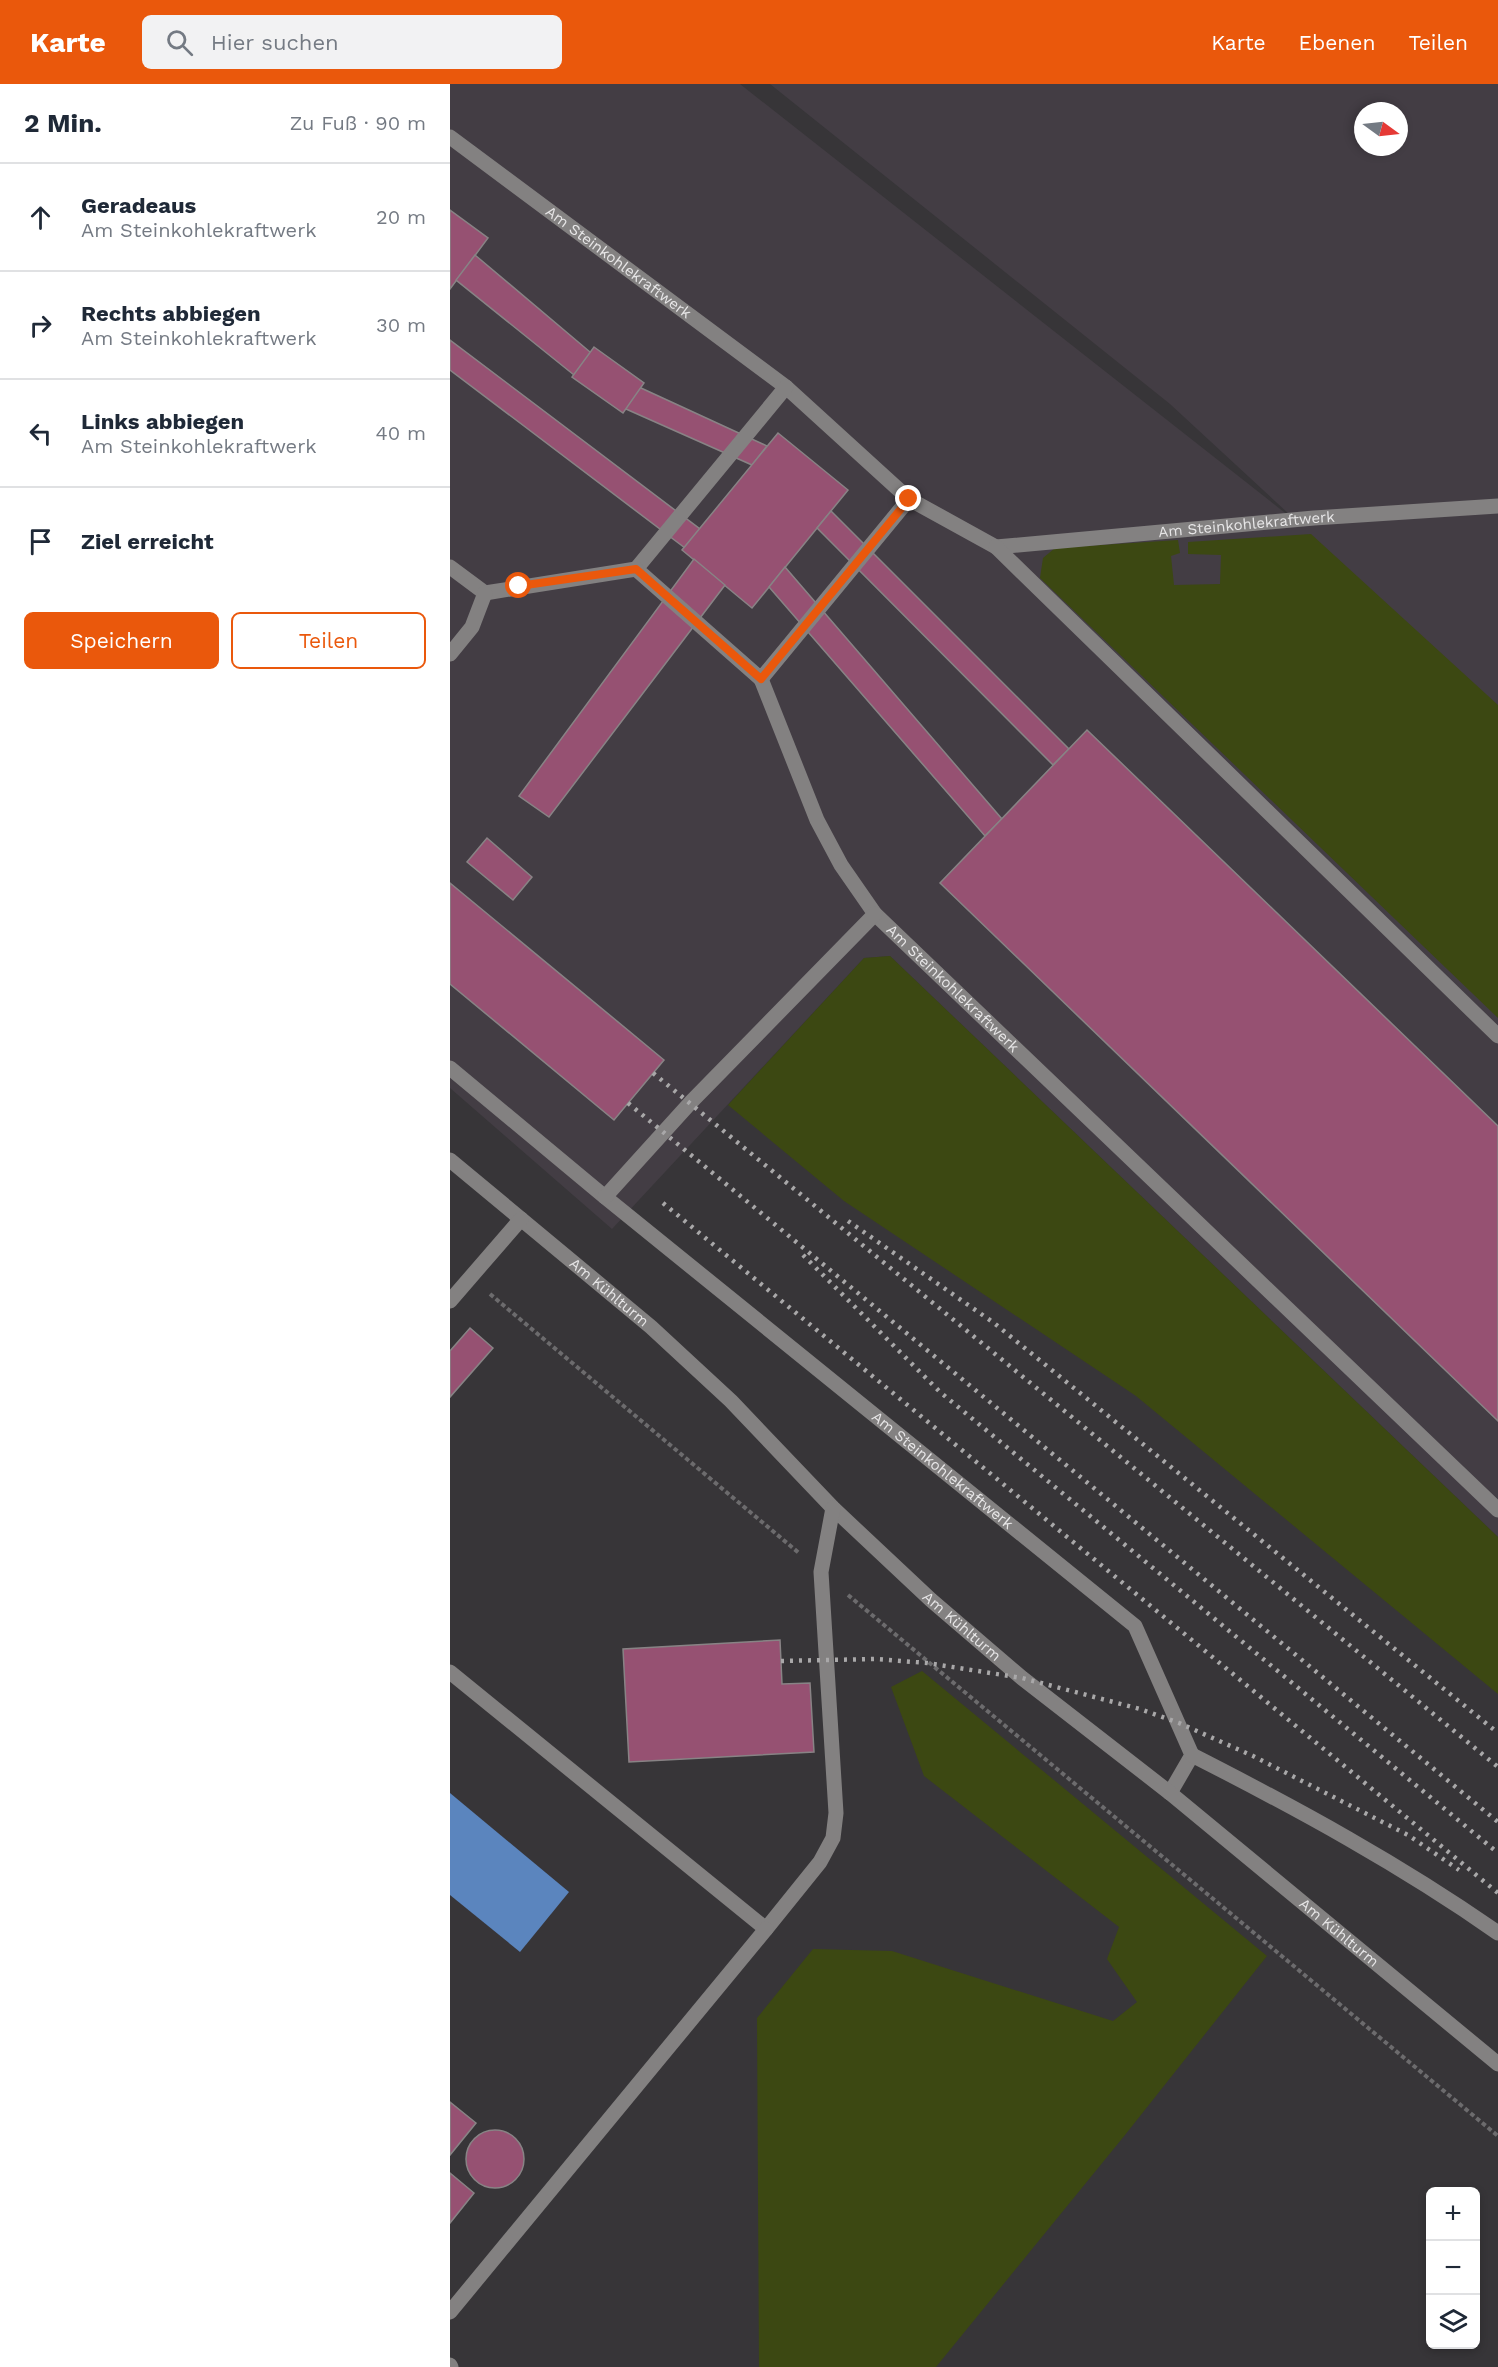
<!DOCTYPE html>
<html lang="de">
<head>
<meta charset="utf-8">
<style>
  :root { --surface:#fff; --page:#f2f2f3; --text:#1f2937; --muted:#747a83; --line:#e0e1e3; --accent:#ea580c }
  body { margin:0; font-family:"Work Sans",sans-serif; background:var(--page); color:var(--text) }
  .controls { position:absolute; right:18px; bottom:18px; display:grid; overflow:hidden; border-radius:9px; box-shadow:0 3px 9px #0003 }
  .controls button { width:54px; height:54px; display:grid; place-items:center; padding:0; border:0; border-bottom:2px solid var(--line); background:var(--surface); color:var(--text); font:30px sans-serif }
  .compass { position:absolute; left:904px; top:18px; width:54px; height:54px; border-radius:50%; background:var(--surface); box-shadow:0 3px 9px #0003; rotate:105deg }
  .stop { position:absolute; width:18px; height:18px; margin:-14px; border:4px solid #ea580c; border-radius:50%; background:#fff }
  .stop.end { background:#ea580c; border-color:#fff; box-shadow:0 2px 6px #0008 }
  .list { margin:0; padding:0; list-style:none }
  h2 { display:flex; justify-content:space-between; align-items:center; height:78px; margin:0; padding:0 24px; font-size:26px }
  h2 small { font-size:20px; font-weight:400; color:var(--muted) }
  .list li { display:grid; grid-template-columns:39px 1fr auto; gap:18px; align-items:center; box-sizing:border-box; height:108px; padding:0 24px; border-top:2px solid var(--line) }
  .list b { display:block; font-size:22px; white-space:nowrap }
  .list p { margin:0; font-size:20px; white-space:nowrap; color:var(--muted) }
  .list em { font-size:20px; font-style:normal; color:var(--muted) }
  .actions { display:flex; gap:12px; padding:18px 24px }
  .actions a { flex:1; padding:14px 0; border:2px solid var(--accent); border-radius:9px; text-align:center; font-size:21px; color:var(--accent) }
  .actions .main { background:var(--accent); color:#fff }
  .icon { flex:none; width:33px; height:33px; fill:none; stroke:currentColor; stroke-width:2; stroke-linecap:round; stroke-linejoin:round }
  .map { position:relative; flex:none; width:1048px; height:2283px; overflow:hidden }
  header { display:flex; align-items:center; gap:36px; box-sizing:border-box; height:84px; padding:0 30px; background:var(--accent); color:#fff }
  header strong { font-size:28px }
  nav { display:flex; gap:33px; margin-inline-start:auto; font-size:21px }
  .search { width:420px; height:54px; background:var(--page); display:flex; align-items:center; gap:15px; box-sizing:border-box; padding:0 21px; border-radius:9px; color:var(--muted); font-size:22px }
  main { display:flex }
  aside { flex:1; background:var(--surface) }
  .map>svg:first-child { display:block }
  .built { fill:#433d44; fill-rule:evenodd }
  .green { fill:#3c4812 }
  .water { fill:#5b85be }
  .building { fill:#965172; stroke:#888385; stroke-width:1.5 }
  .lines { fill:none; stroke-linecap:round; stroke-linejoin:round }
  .path { stroke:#6c6b6d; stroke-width:4; stroke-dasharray:4.5 3; stroke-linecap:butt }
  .minor { stroke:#838181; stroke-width:15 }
  .rail { stroke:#a9a8a9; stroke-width:4.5; stroke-dasharray:3 6; stroke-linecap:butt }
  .route { stroke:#ea580c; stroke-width:8 }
  .labels { text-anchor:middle; stroke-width:4.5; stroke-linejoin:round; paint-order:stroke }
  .street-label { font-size:15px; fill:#e7e6e7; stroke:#1e1d1e }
</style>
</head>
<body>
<header>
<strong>Karte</strong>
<div class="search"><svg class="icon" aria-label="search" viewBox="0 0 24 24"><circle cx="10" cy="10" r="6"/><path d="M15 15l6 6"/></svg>Hier suchen</div>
<nav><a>Karte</a><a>Ebenen</a><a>Teilen</a></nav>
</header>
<main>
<aside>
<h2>2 Min.<small>Zu Fuß · 90 m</small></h2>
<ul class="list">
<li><svg class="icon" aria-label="ahead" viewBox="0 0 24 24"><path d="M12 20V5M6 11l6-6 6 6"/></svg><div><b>Geradeaus</b><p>Am Steinkohlekraftwerk</p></div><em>20 m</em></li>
<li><svg class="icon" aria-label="right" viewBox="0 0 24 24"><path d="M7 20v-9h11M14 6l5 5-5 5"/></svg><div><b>Rechts abbiegen</b><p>Am Steinkohlekraftwerk</p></div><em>30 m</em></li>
<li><svg class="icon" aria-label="left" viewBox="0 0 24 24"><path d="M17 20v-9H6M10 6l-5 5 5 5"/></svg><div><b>Links abbiegen</b><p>Am Steinkohlekraftwerk</p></div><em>40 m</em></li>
<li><svg class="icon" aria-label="arrive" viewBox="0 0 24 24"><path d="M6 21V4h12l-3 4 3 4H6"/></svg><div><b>Ziel erreicht</b></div></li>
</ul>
<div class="actions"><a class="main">Speichern</a><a>Teilen</a></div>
</aside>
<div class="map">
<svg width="1048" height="2283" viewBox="0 0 1048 2283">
  <rect width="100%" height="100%" fill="#373538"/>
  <path class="built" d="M0 0H290L853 443 720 320 320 0H1048V1453L440 872 414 874 162 1145 0 1004ZM913 27H949V63H913Z"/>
  <g class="green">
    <path d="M861 450 1048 621V934L590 494 593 474 605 464 728 456 730 469 721 472 724 501 770 500 771 471 738 470V458Z"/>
    <path d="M440 872 1048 1453V1610L686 1312 394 1117 278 1021 414 874Z"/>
    <path d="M472 1587 817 1872 675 2051 486 2283H309L307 1934 363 1865 442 1867 663 1937 687 1918 657 1875 669 1843 474 1692 441 1603Z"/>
  </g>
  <path class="water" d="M0 1709 119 1808 70 1868 0 1811Z"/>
  <g class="building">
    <path d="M0 126 38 154 0 205Z"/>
    <path d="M25 171 140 268 191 304 317 362 302 381 176 325 124 291 6 196Z"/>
    <path d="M0 256 250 445 235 464 0 286Z"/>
    <path d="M144 263 194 299 173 329 122 293Z"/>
    <path d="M328 349 398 406 302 524 232 466Z"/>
    <path d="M381 427 619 665 603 681 367 444Z"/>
    <path d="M244 475 275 501 99 733 69 712Z"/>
    <path d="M335 483 552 735 535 752 319 503Z"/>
    <path d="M637 646 1048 1042V1337L490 799Z"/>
    <path d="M37 754 82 793 63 816 17 778Z"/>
    <path d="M0 799 214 976 164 1036 0 900Z"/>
    <path d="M20 1244 43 1264 0 1313V1267Z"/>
    <path d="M330 1556 332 1600 360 1599 364 1668 179 1678 173 1565Z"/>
    <path d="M0 2018 26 2039 0 2071Z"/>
    <circle cx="45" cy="2075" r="29"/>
    <path d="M0 2089 24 2109 0 2139Z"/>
  </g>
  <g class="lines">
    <g class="path">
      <path d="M40 1210 349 1469"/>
      <path d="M398 1511 1048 2052"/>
    </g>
    <g class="minor">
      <path id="s1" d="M0 53 336 303 459 415 546 463 864 434 1048 422"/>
      <path d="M336 303 186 485 311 595 459 415"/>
      <path d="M546 463 1048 952"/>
      <path d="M0 483 35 509 186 485"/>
      <path d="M0 570 22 543 35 509"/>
      <path id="s2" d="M311 595 367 736 391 781 425 830 1048 1426"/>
      <path id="s3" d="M0 984 155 1113 685 1542 742 1671 720 1709"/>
      <path id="s4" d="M0 1076 201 1243 281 1317 383 1424 481 1516 572 1594 720 1709 1048 1980"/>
      <path d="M155 1113 241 1018 425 830"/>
      <path d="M0 1217 71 1135"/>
      <path d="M0 1588 316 1845 370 1778 383 1754 386 1729 371 1488 383 1424"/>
      <path d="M742 1671C848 1725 951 1781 1048 1849"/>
      <path d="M0 2228 316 1845"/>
      <path d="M0 2281 1 2283"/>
    </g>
    <g class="rail">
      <path d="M203 989 1048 1683"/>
      <path d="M178 1019 1048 1738"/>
      <path d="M213 1119 1048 1809"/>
      <path d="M398 1137 544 1239 1048 1649"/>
      <path d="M353 1171 490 1308 1048 1769"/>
      <path d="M331 1577 426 1575 477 1579 572 1594 690 1625 729 1639 803 1672 958 1751 1009 1786"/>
    </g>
  </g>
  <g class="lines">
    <path class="route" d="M69 502 186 485 311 595 459 415"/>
  </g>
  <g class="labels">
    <g class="street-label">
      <text dy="5" stroke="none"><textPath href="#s1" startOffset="210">Am Steinkohlekraftwerk</textPath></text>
      <text dy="5" stroke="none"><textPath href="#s1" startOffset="936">Am Steinkohlekraftwerk</textPath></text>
      <text dy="5" stroke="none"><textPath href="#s2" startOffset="370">Am Steinkohlekraftwerk</textPath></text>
      <text dy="5" stroke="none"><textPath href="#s4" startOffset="207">Am Kühlturm</textPath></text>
      <text dy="5" stroke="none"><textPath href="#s3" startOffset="636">Am Steinkohlekraftwerk</textPath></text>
      <text dy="5" stroke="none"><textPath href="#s4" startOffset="693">Am Kühlturm</textPath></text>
      <text dy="5" stroke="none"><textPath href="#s4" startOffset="1179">Am Kühlturm</textPath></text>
    </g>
  </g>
</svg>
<div class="controls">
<button>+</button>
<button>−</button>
<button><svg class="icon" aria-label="layers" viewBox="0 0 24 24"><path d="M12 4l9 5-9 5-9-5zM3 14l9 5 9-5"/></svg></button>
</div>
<svg class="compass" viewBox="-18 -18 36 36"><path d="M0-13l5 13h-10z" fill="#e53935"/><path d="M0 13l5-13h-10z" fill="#747a83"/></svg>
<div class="stop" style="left:69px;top:502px"></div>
<div class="stop end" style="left:459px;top:415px"></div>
</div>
</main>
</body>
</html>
